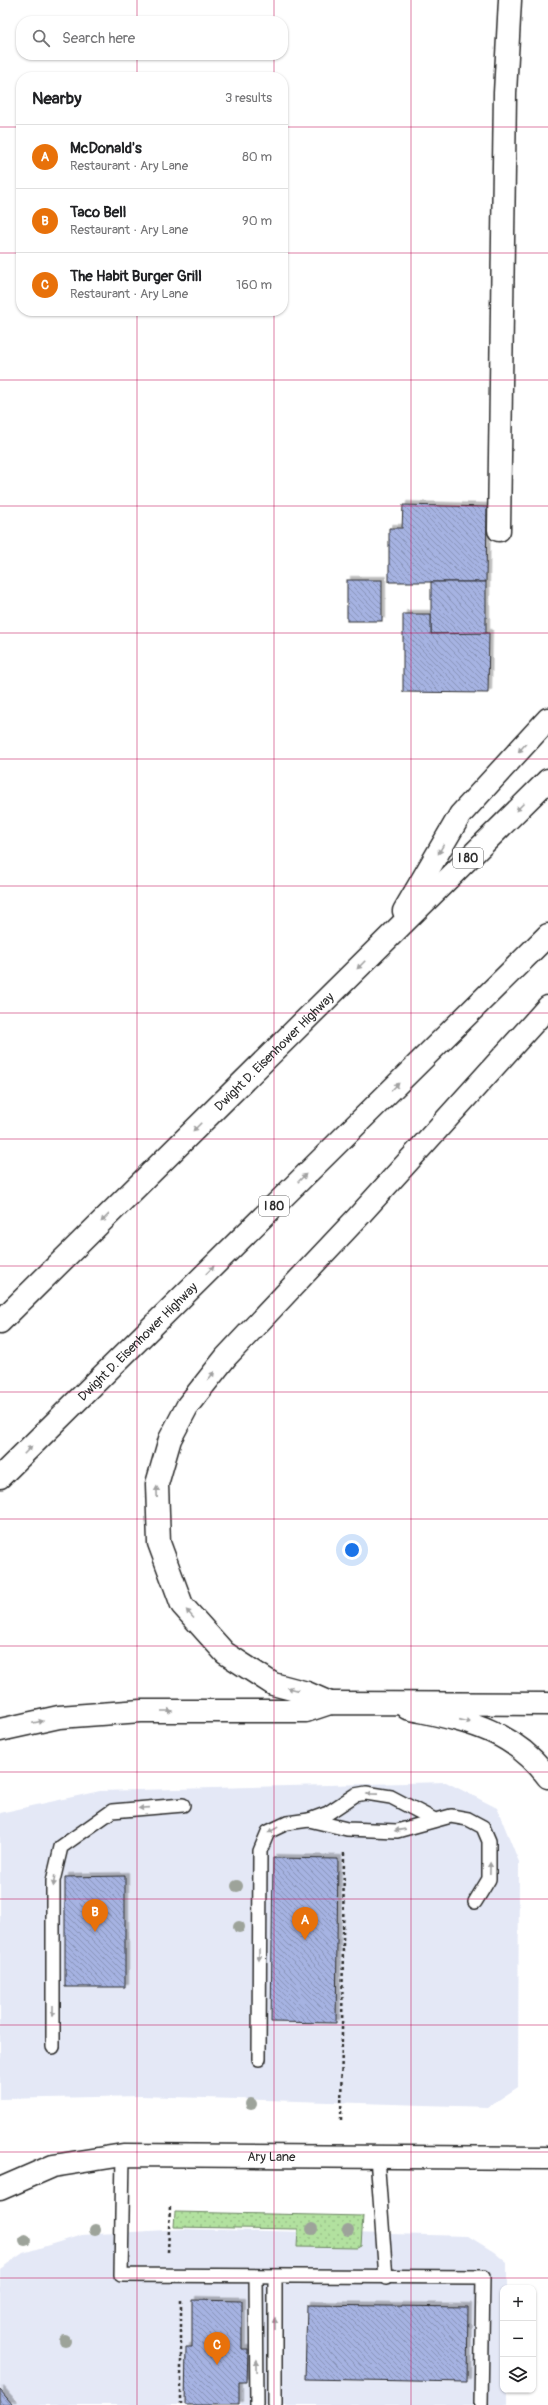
<!DOCTYPE html>
<html lang="en">
<head>
<meta charset="utf-8">
<style>
  :root { --surface:#fff; --page:#f6f6f6; --text:#202124; --muted:#757577; --line:#e0e0e0; --accent:#1f6fb2 }
  body { margin:0; font-family:Pangolin,sans-serif; background:var(--page); color:var(--text) }
  .controls { position:absolute; right:12px; bottom:12px; display:grid; overflow:hidden; border-radius:8px; box-shadow:0 1px 3px #0004 }
  .controls button { width:36px; height:36px; display:grid; place-items:center; padding:0; border:0; border-bottom:1px solid var(--line); background:var(--surface); color:var(--text); font:20px sans-serif }
  .you { position:absolute; left:352px; top:1550px; width:14px; height:14px; margin:-10px; border:3px solid #fff; border-radius:50%; background:#1a73e8; box-shadow:0 0 0 6px #1a73e833 }
  .badge { display:grid; place-items:center; width:26px; height:26px; border-radius:50%; background:var(--accent); color:#fff; font-size:13px; font-weight:700 }
  .pin { position:absolute; translate:-50% -33px; filter:drop-shadow(0 1px 2px #0008) }
  .pin::after { content:''; position:absolute; top:21px; width:14px; height:12px; background:inherit; clip-path:polygon(0 0,100% 0,50% 100%) }
  .list { margin:0; padding:0; list-style:none }
  h2 { display:flex; justify-content:space-between; align-items:center; height:52px; margin:0; padding:0 16px; font-size:17px }
  h2 small { font-size:13px; font-weight:400; color:var(--muted) }
  .list li { display:grid; grid-template-columns:26px 1fr auto; gap:12px; align-items:center; box-sizing:border-box; height:64px; padding:0 16px; border-top:1px solid var(--line) }
  .list b { display:block; font-size:15px; white-space:nowrap }
  .list p { margin:0; font-size:13px; white-space:nowrap; color:var(--muted) }
  .list em { font-size:13px; font-style:normal; color:var(--muted) }
  .icon { flex:none; width:22px; height:22px; fill:none; stroke:currentColor; stroke-width:2; stroke-linecap:round; stroke-linejoin:round }
  .map { position:relative; flex:none; width:548px; height:2405px; overflow:hidden }
  .search { position:absolute; background:var(--surface); box-shadow:0 1px 3px #0004; left:16px; top:16px; width:272px; height:44px; display:flex; align-items:center; gap:10px; box-sizing:border-box; padding:0 14px; border-radius:16px; color:var(--muted); font-size:15px }
  .panel { position:absolute; background:var(--surface); box-shadow:0 1px 3px #0004; left:16px; top:72px; width:272px; height:244px; border-radius:16px }
  .map>svg:first-child { display:block }
  .built { fill:#e4e8f6 }
  .grass { fill:url(#grass-dots); stroke:#6e8665 }
  .building { fill:url(#building-back-hatch); stroke:#2b2b2b; filter:url(#shadow) }
  .lines { fill:none; stroke-linecap:round; stroke-linejoin:round }
  .lane-casing { stroke:#2b2b2b; stroke-width:16 }
  .street-casing { stroke:#2b2b2b; stroke-width:25 }
  .secondary-casing { stroke:#2b2b2b; stroke-width:25 }
  .highway-casing { stroke:#2b2b2b; stroke-width:25 }
  .path { stroke:#2b2b2b; stroke-width:2.5; stroke-dasharray:3 3; stroke-linecap:butt }
  .lane { stroke:#fff; stroke-width:13 }
  .street { stroke:#fff; stroke-width:22 }
  .secondary { stroke:#fff; stroke-width:22 }
  .highway { stroke:#fff; stroke-width:22 }
  .tree { fill:#9da39a }
  .oneway { fill:#a0a0a0 }
  .grid { fill:none; stroke:#c2185b; stroke-width:1; stroke-opacity:0.55 }
  .labels { text-anchor:middle; stroke-width:3; stroke-linejoin:round; paint-order:stroke }
  .shield { fill:#fff; stroke:#6b6b6b; stroke-width:1 }
  .shield-label { font-size:12px; font-weight:bold; fill:#2b2b2b }
  .street-label { font-size:13px; fill:#2b2b2b; stroke:#fff }
</style>
</head>
<body>
<div class="map">
<svg width="548" height="2405" viewBox="0 0 548 2405">
  <defs>
    <pattern id="grass-dots" width="8" height="8" patternUnits="userSpaceOnUse"><rect width="8" height="8" fill="#b2e19f"/><path d="M2 2h.1M6 6h.1" fill="none" stroke="#99c189" stroke-width="1.8" stroke-linecap="round"/></pattern>
    <pattern id="building-back-hatch" width="6" height="6" patternUnits="userSpaceOnUse"><rect width="6" height="6" fill="#a6b3e2"/><path d="M-1 5l2 2M0 0l6 6M5-1l2 2" fill="none" stroke="#8792b7"/></pattern>
    <filter id="shadow"><feDropShadow dx="3.5" dy="-3.5" stdDeviation="0" flood-color="#0004"/></filter>
  </defs>
  <rect width="100%" height="100%" fill="#fff"/>
  <filter id="ink" filterUnits="userSpaceOnUse"><feTurbulence type="fractalNoise" baseFrequency=".025" numOctaves="2"/><feDisplacementMap in="SourceGraphic" scale="8" xChannelSelector="R" yChannelSelector="G"/><feConvolveMatrix kernelMatrix="1 2 1 2 8 2 1 2 1" color-interpolation-filters="sRGB"/></filter>
  <g filter="url(#ink)">
    <g class="built">
      <path d="M446 1782 497 1808 519 1862 518 2087 488 2107 141 2096 0 2099V1813L100 1791Z"/>
      <path d="M183 2229 468 2236 494 2252 507 2263V2288H503V2390H508V2405H0V2269L23 2253 82 2235Z"/>
    </g>
    <path class="grass" d="M175 2212 363 2216 361 2246 357 2248 297 2247 298 2229 174 2227Z"/>
    <g class="building">
      <path d="M403 505 487 507 486 582H389V528H402Z"/>
      <rect x="347" y="580" width="35" height="41"/>
      <rect x="431" y="582" width="55" height="52"/>
      <path d="M403 614H431V634L489 633 488 693 403 692Z"/>
      <path d="M273 1858 338 1859 336 2023 271 2022Z"/>
      <path d="M125 1876V1987H65V1877Z"/>
      <path d="M192 2300 242 2301V2349H248L247 2382H239V2405H185L186 2347H192Z"/>
      <path d="M307 2305 468 2307 467 2382 305 2379Z"/>
      <path d="M0 2390 13 2405H0Z"/>
    </g>
    <g class="lines">
      <g class="lane-casing">
        <g id="lane">
          <path d="M309 1820 328 1813 355 1795 366 1793 391 1797 433 1819"/>
          <path d="M53 2047V1881L61 1847 112 1811 183 1805"/>
          <path d="M259 2059 260 1851 268 1832 287 1823 309 1820 347 1829 397 1831 451 1816 468 1819 483 1827 489 1841V1879L475 1902"/>
          <path d="M123 2155 121 2275 483 2277 481 2405"/>
          <path d="M377 2157 386 2278"/>
          <path d="M256 2278 257 2405"/>
          <path d="M275 2278V2405"/>
        </g>
      </g>
      <g class="street-casing">
        <g id="street">
          <path d="M499 530 505 93 510 0"/>
          <path id="s1" d="M0 2189 53 2166 123 2155 548 2158"/>
        </g>
      </g>
      <g class="secondary-casing">
        <path id="secondary" d="M407 1708C464 1721 510 1727 548 1777"/>
      </g>
      <g class="highway-casing">
        <g id="highway">
          <path d="M404 911 460 815 548 719"/>
          <path id="s2" d="M0 1322 548 780"/>
          <path id="s3" d="M0 1477 548 935"/>
          <path d="M330 1703 307 1693 273 1684 225 1653 182 1605 159 1543 157 1484 170 1439 188 1405 226 1357 357 1218 548 1007"/>
          <path d="M0 1730 59 1717 141 1711H306L330 1703 548 1704"/>
        </g>
      </g>
      <g class="path">
        <path d="M341 2120 344 1852"/>
        <path d="M168 2252 170 2206"/>
        <path d="M181 2405V2299"/>
      </g>
      <use href="#lane" class="lane"/>
      <use href="#street" class="street"/>
      <use href="#secondary" class="secondary"/>
      <use href="#highway" class="highway"/>
    </g>
    <g class="tree">
      <circle cx="237" cy="1886" r="6"/>
      <circle cx="239" cy="1927" r="6"/>
      <circle cx="251" cy="2104" r="6"/>
      <circle cx="312" cy="2229" r="6"/>
      <circle cx="95" cy="2230" r="6"/>
      <circle cx="348" cy="2230" r="6"/>
      <circle cx="25" cy="2240" r="6"/>
      <circle cx="65" cy="2341" r="6"/>
    </g>
    <defs><path id="oneway-solid" d="M-6-.8H1V-3.2L6.5 0L1 3.2V.8H-6Z"/></defs>
    <g class="oneway">
      <use href="#oneway-solid" transform="translate(522 748) rotate(132)"/>
      <use href="#oneway-solid" transform="translate(520 807) rotate(135)"/>
      <use href="#oneway-solid" transform="translate(441 849) rotate(120)"/>
      <use href="#oneway-solid" transform="translate(361 965) rotate(135)"/>
      <use href="#oneway-solid" transform="translate(395 1087) rotate(-45)"/>
      <use href="#oneway-solid" transform="translate(197 1127) rotate(135)"/>
      <use href="#oneway-solid" transform="translate(302 1178) rotate(-45)"/>
      <use href="#oneway-solid" transform="translate(105 1218) rotate(135)"/>
      <use href="#oneway-solid" transform="translate(210 1270) rotate(-45)"/>
      <use href="#oneway-solid" transform="translate(211 1376) rotate(-51)"/>
      <use href="#oneway-solid" transform="translate(28 1450) rotate(-45)"/>
      <use href="#oneway-solid" transform="translate(157 1492) rotate(-92)"/>
      <use href="#oneway-solid" transform="translate(190 1614) rotate(-132)"/>
      <use href="#oneway-solid" transform="translate(293 1689) rotate(-166)"/>
      <use href="#oneway-solid" transform="translate(167 1711)"/>
      <use href="#oneway-solid" transform="translate(465 1721) rotate(13)"/>
      <use href="#oneway-solid" transform="translate(38 1722) rotate(-12)"/>
      <use href="#oneway-solid" transform="translate(372 1794) rotate(-179)"/>
      <use href="#oneway-solid" transform="translate(144 1808) rotate(176)"/>
      <use href="#oneway-solid" transform="translate(273 1830) rotate(151)"/>
      <use href="#oneway-solid" transform="translate(400 1830) rotate(172)"/>
      <use href="#oneway-solid" transform="translate(490 1868) rotate(-89)"/>
      <use href="#oneway-solid" transform="translate(54 1881) rotate(97)"/>
      <use href="#oneway-solid" transform="translate(259 1955) rotate(90)"/>
      <use href="#oneway-solid" transform="translate(53 2011) rotate(90)"/>
      <use href="#oneway-solid" transform="translate(275 2324) rotate(-90)"/>
      <use href="#oneway-solid" transform="translate(257 2366) rotate(-91)"/>
    </g>
  </g>
  <path class="grid" d="M137 0V21M274 0V21M411 0V2405M137 55V77M274 55V77M0 127H21M283 127H548M0 253H21M283 253H548M137 311V2405M274 311V2405M0 380H548M0 506H548M0 633H548M0 759H548M0 886H548M0 1013H548M0 1139H548M0 1266H548M0 1392H548M0 1519H548M0 1646H548M0 1772H548M0 1899H548M0 2025H548M0 2152H548M0 2278H548"/>
  <g class="labels">
    <g class="shield">
      <rect x="453" y="848" width="30" height="20" rx="3"/>
      <rect x="259" y="1196" width="30" height="20" rx="3"/>
    </g>
    <g class="shield-label">
      <text x="468" y="862">I 80</text>
      <text x="274" y="1210">I 80</text>
    </g>
    <g class="street-label">
      <text dy="5" stroke="none"><textPath href="#s2" startOffset="385">Dwight D. Eisenhower Highway</textPath></text>
      <text dy="5" stroke="none"><textPath href="#s3" startOffset="193">Dwight D. Eisenhower Highway</textPath></text>
      <text dy="5" stroke="none"><textPath href="#s1" startOffset="277">Ary Lane</textPath></text>
    </g>
  </g>
</svg>
<div class="controls">
<button>+</button>
<button>−</button>
<button><svg class="icon" aria-label="layers" viewBox="0 0 24 24"><path d="M12 4l9 5-9 5-9-5zM3 14l9 5 9-5"/></svg></button>
</div>
<div class="you"></div>
<div class="pin badge" style="left:305px;top:1940px;background:#e8710a">A</div>
<div class="pin badge" style="left:95px;top:1932px;background:#e8710a">B</div>
<div class="pin badge" style="left:217px;top:2365px;background:#e8710a">C</div>
<div class="search"><svg class="icon" aria-label="search" viewBox="0 0 24 24"><circle cx="10" cy="10" r="6"/><path d="M15 15l6 6"/></svg>Search here</div>
<section class="panel">
<h2>Nearby<small>3 results</small></h2>
<ul class="list">
<li><span class="badge" style="background:#e8710a">A</span><div><b>McDonald's</b><p>Restaurant · Ary Lane</p></div><em>80 m</em></li>
<li><span class="badge" style="background:#e8710a">B</span><div><b>Taco Bell</b><p>Restaurant · Ary Lane</p></div><em>90 m</em></li>
<li><span class="badge" style="background:#e8710a">C</span><div><b>The Habit Burger Grill</b><p>Restaurant · Ary Lane</p></div><em>160 m</em></li>
</ul>
</section>
</div>
</body>
</html>
